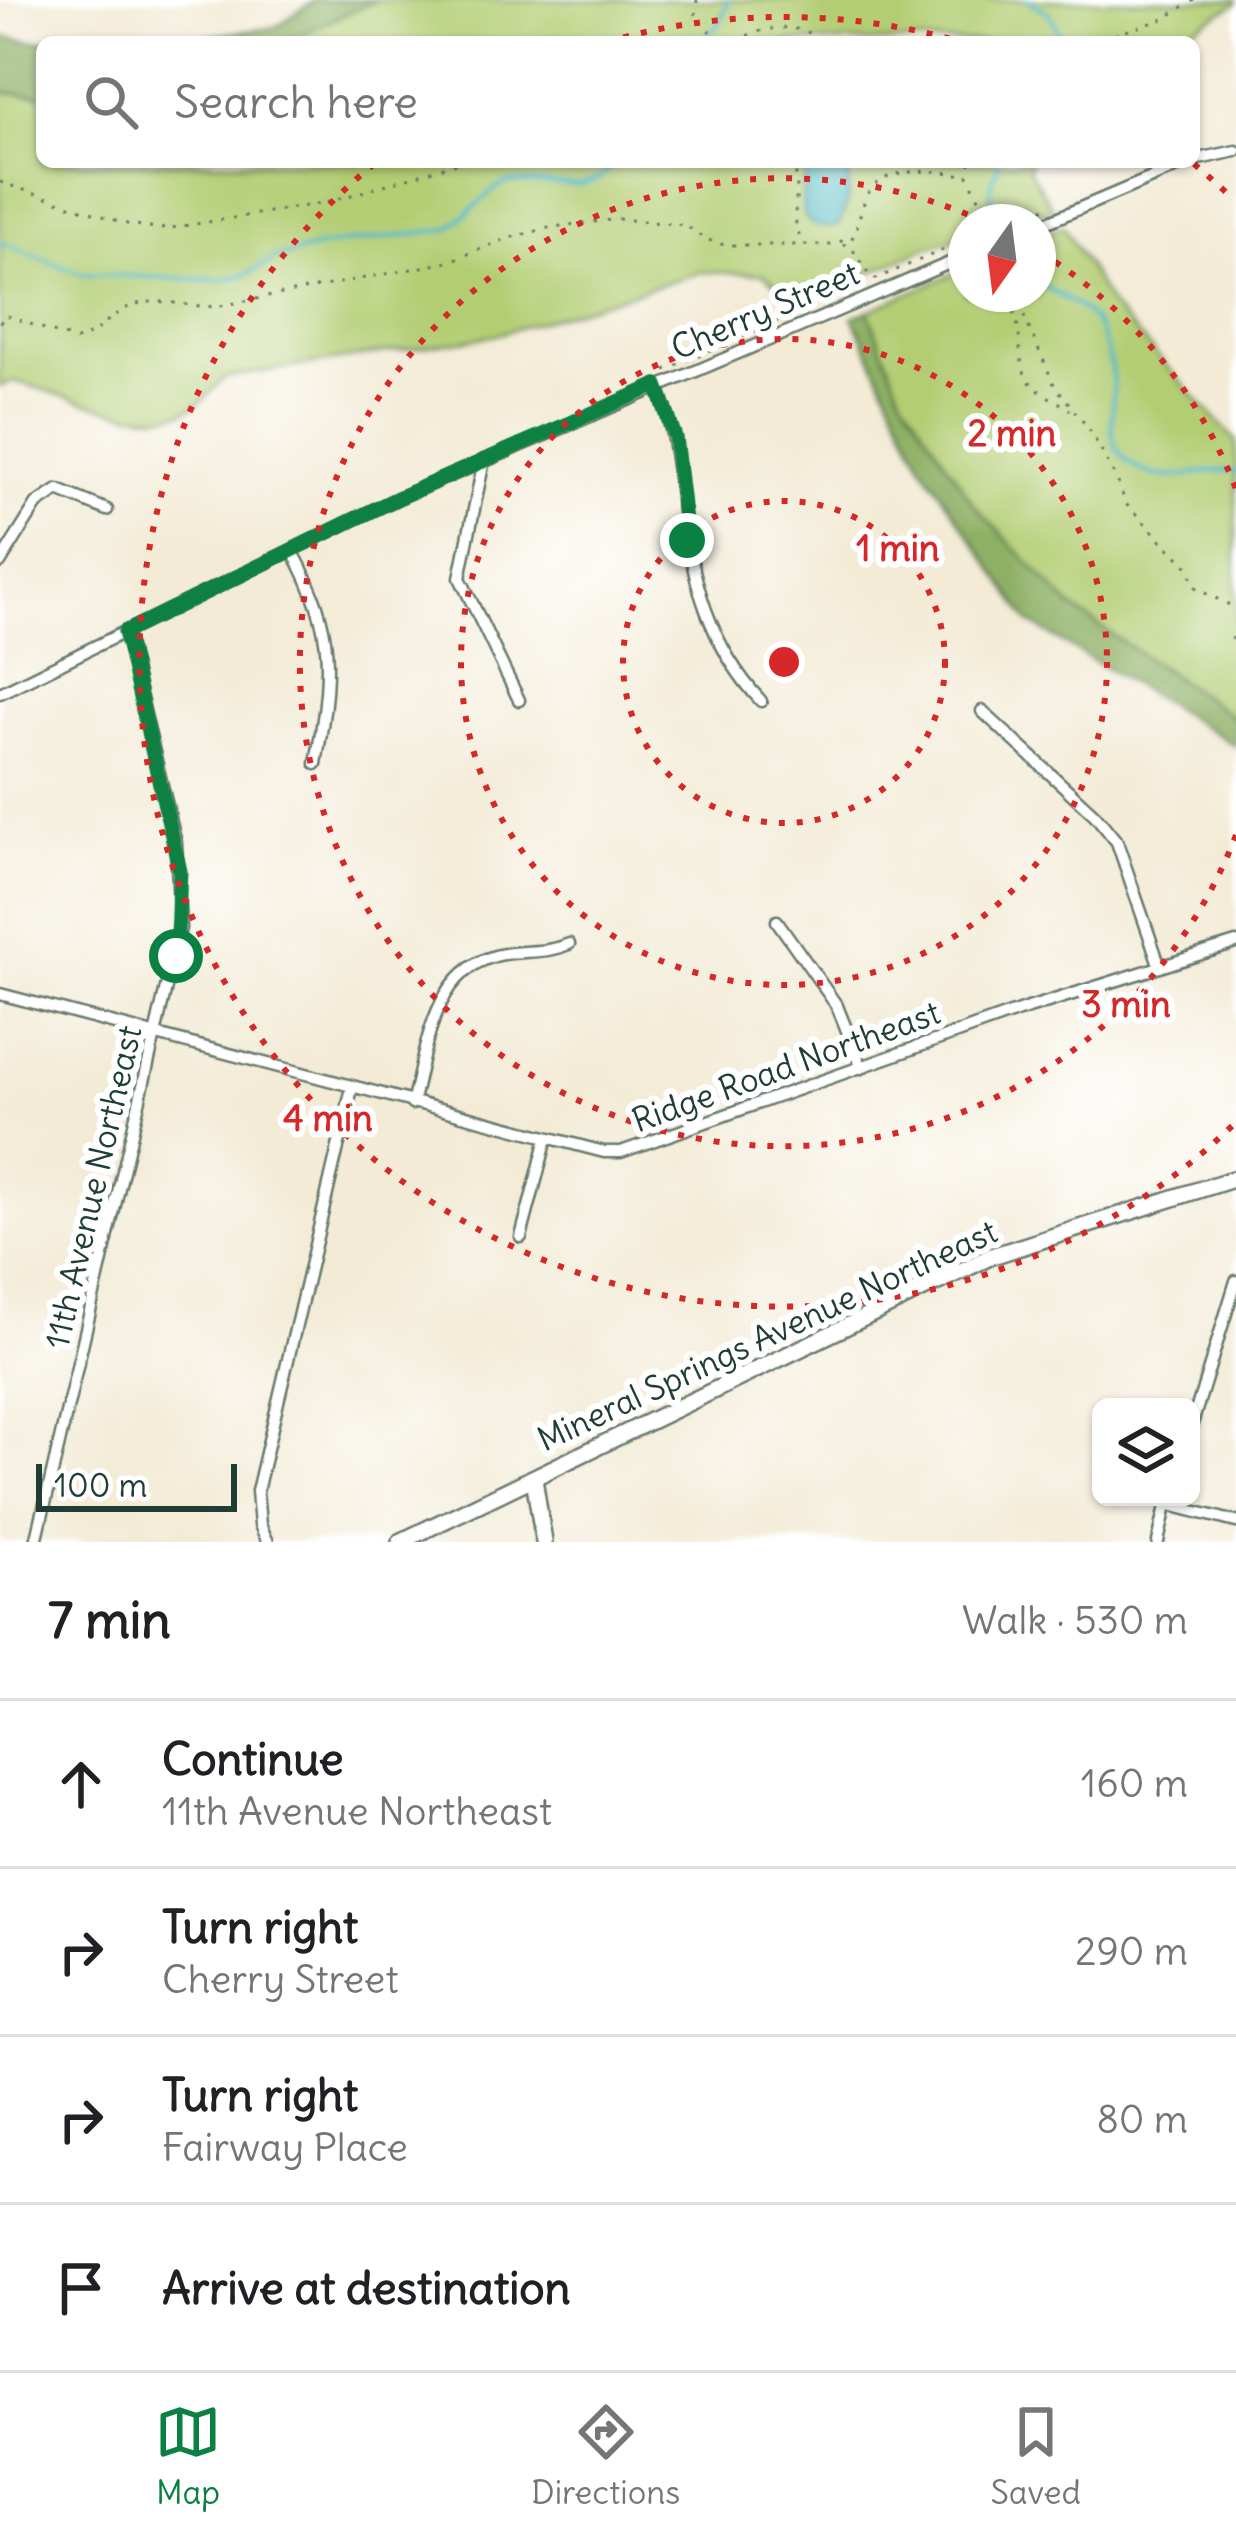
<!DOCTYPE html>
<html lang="en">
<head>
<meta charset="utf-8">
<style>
  :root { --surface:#fff; --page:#f6f6f6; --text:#202124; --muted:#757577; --line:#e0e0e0; --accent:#0b8043 }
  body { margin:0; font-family:Delius,sans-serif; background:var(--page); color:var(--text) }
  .controls { position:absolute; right:36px; bottom:36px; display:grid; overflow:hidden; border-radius:18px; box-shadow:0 3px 9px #0004 }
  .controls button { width:108px; height:108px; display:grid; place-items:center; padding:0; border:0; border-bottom:3px solid var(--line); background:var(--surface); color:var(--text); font:60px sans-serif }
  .compass { position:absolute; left:948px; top:204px; width:108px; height:108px; border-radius:50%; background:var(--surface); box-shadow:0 3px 9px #0004; rotate:194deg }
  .scale { position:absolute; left:36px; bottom:30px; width:201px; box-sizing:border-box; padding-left:12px; border:6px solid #1f3d34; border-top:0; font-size:33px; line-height:42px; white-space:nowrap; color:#1f3d34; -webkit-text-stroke:9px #fff; paint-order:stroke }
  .stop { position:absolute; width:36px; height:36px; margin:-27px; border:9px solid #0b8043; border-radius:50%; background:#fff }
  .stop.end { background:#0b8043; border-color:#fff; box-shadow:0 3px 12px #0008 }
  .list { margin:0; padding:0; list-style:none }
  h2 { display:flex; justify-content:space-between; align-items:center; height:156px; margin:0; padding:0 48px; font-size:51px }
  h2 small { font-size:39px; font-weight:400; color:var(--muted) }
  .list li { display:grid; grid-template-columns:78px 1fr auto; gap:36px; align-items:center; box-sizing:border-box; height:168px; padding:0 48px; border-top:3px solid var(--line) }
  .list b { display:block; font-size:45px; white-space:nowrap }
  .list p { margin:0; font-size:39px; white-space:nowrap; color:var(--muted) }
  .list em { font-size:39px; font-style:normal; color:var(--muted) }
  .icon { flex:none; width:66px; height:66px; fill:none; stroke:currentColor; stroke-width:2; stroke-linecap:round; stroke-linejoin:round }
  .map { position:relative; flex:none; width:1236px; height:1542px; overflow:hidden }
  .search { position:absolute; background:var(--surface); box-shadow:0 3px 9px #0004; left:36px; right:36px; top:36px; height:132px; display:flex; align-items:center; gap:30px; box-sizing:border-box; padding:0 42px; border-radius:18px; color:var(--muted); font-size:45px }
  .sheet { height:828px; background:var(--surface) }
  nav { display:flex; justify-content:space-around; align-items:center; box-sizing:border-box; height:168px; border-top:3px solid var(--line); background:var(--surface); font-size:33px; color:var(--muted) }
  nav a { display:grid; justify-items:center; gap:6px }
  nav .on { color:var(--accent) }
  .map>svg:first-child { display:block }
  .green { fill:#b3cd73; stroke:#698554; stroke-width:3 }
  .forest { fill:#8eb065; stroke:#56764c; stroke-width:3 }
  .water { fill:#48b7be; stroke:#347a79; stroke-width:3 }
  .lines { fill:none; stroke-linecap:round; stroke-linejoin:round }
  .stream { stroke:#48b7be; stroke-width:4.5 }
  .street-casing { stroke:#697a6d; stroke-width:15 }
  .secondary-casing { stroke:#697a6d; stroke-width:20 }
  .path { stroke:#697a6d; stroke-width:3; stroke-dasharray:3 9; stroke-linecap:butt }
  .street { stroke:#fff; stroke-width:10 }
  .secondary { stroke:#fff; stroke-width:15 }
  .route { stroke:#0b8043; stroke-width:15 }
  .ring { fill:none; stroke:#d62828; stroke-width:6; stroke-dasharray:6 12 }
  .labels { text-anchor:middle; stroke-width:12; stroke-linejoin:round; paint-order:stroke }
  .street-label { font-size:33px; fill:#1f3d34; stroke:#fff }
  .centre { fill:#d62828; stroke:#fff; stroke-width:6 }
  .ring-label { font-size:36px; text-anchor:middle; font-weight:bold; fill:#d62828; stroke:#fff; stroke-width:12; stroke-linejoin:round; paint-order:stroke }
</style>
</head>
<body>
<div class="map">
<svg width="1236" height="1542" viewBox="0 0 1236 1542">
  <rect width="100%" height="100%" fill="#fff"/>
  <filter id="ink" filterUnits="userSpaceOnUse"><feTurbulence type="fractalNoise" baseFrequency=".00833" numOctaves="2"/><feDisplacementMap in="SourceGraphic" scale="24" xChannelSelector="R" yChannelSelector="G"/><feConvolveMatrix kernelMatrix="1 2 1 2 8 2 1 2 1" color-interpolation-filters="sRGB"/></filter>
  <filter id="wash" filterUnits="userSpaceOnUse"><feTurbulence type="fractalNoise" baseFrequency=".004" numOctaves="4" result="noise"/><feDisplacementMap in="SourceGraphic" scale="48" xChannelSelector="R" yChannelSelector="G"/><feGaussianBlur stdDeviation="2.7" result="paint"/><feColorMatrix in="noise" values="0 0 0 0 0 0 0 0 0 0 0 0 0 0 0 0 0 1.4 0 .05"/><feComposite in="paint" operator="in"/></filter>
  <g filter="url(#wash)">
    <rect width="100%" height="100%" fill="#f3ebd6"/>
    <g class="green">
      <path d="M376 0H1236V4L1169 42H284Z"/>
      <path d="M0 93 42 95V162H1031L1028 168 1053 209 1011 222H966V236L929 247 799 304 764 274 701 272 492 336 224 378C215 386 207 398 197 405 153 436 61 392 13 381L0 387Z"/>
      <path d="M1063 226 1110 305 1236 441V719L1071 607 975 506 900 392 868 311 966 268V294H1038V237Z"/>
    </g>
    <g class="forest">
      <path d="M315 0H376L284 42H42V95L0 92V37L33 41 206 37 276 27Z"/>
      <path d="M868 311 900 392 975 506 1071 607 1236 719V746L1030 623 922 465 853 317Z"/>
    </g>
    <path class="water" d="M807 162H846C852 185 849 206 838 226 790 234 803 195 807 162Z"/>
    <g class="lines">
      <g class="stream">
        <path d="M1027 0 1048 12 1065 42"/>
        <path d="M697 42 718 26 729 0"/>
        <path d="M1000 222C988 199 988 184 1000 162"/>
        <path d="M0 242 81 274 220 280 245 275 276 258 323 246 449 229 495 189 509 182 578 185 597 180 618 162"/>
        <path d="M1038 282C1058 296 1084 306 1097 327 1107 345 1113 370 1113 390 1112 429 1104 458 1152 474 1178 482 1209 466 1236 472"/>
      </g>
    </g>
  </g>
  <g filter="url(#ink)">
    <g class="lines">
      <g class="street-casing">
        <g id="street">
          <path d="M1194 160 1236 151"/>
          <path d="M1038 226 1189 162"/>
          <path d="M657 385C674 425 676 461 682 504 692 579 709 645 761 701"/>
          <path d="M484 460 460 578 519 700"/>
          <path d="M292 550C337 633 331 673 316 764"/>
          <path d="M0 563 37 504 58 490 107 510"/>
          <path d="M0 693 398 498 966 256"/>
          <path d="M982 711 1095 815 1117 842 1160 967"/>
          <path d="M777 921 837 1006 862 1068"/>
          <path d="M0 994 604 1152H621L1019 1011 1236 943"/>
          <path d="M412 1104C426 1051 432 973 495 956 521 949 544 955 569 944"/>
          <path d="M521 1237 547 1138"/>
          <path d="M1191 1427 1236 1281"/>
          <path d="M1166 1504 1236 1522"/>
          <path d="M36 1542 180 928 176 843 125 632"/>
          <path d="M268 1542 260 1525 257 1491 352 1088"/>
          <path d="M1158 1542 1168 1497"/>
        </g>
      </g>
      <g class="secondary-casing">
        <g id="secondary">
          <path d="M534 1479 544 1542"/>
          <path d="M400 1542 992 1256 1236 1178"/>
        </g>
      </g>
      <g class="path">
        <path d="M697 0 695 17 722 42"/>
        <path d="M737 42C758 26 803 21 821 42"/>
        <path d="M1092 42 1164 19 1194 0"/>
        <path d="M792 162C805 193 786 211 802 241"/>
        <path d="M970 162 968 176 991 222"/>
        <path d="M0 182 127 224 165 229 325 203 460 162"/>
        <path d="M1008 222 1051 206"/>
        <path d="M843 244 853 250 871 278"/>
        <path d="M998 294C1032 319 1010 357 1030 382 1040 395 1058 400 1070 410"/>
        <path d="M1014 294 1054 384 1091 432 1117 480 1126 504 1187 566 1197 589 1236 608"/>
        <path d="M0 323 5 315 76 340C98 335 111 312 134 305 161 296 192 309 220 306L448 262 506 239 552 227 619 219 685 225 705 239 724 245H830L853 237C859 223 861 205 869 192 885 165 942 170 968 176"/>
        <path d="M665 370 966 240"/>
        <path d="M1231 638 1236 641"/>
      </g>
      <use href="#street" class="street"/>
      <use href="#secondary" class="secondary"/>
    </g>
  </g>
  <g class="lines" filter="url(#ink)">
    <path class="route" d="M176 956 180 871 125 632 398 498 657 385 675 437 687 540"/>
  </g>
  <g class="ring">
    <circle cx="784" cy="662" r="161"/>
    <circle cx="784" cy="662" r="323"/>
    <path d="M1236 835A484 484 0 1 1 985 222M1040 252A484 484 0 0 1 1236 489"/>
    <path d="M1232 1126A645 645 0 1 1 374 164M606 42A645 645 0 0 1 962 42M1194 164A645 645 0 0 1 1232 198"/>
  </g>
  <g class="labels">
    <g class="street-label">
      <text transform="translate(765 310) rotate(-23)" y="12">Cherry Street</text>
      <text transform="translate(786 1066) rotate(-20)" y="12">Ridge Road Northeast</text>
      <text transform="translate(93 1187) rotate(-77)" y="12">11th Avenue Northeast</text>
      <text transform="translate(767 1335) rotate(-25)" y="12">Mineral Springs Avenue Northeast</text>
    </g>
  </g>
  <circle cx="784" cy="662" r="18" class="centre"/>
  <g class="ring-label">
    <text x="1012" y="446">2 min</text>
    <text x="898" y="561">1 min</text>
    <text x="1126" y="1017">3 min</text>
    <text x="328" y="1131">4 min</text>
  </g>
</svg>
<div class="controls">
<button><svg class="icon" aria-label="layers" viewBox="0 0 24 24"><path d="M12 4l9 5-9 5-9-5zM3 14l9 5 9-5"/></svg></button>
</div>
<svg class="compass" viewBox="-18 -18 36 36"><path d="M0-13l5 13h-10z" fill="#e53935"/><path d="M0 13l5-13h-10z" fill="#757577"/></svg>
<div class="scale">100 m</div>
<div class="stop" style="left:176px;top:956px"></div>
<div class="stop end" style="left:687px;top:540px"></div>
<div class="search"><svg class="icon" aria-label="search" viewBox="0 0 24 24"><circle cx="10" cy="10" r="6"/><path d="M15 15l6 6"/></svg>Search here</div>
</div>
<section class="sheet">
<h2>7 min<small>Walk · 530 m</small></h2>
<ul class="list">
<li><svg class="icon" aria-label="ahead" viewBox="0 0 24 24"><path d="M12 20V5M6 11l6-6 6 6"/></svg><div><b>Continue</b><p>11th Avenue Northeast</p></div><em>160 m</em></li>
<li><svg class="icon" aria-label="right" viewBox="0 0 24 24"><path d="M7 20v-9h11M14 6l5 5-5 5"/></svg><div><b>Turn right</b><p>Cherry Street</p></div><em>290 m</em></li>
<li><svg class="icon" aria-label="right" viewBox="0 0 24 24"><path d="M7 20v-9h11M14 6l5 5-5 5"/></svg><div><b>Turn right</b><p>Fairway Place</p></div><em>80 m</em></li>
<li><svg class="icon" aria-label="arrive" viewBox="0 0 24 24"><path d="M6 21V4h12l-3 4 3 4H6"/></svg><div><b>Arrive at destination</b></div></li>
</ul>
</section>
<nav>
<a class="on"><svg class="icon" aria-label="map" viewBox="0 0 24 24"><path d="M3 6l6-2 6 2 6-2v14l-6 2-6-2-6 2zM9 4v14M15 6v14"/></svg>Map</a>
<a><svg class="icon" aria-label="directions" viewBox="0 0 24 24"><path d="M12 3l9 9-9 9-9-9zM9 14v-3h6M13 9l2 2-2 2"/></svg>Directions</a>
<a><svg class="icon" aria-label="saved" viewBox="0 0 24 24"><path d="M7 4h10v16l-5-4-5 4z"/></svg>Saved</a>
</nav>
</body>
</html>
